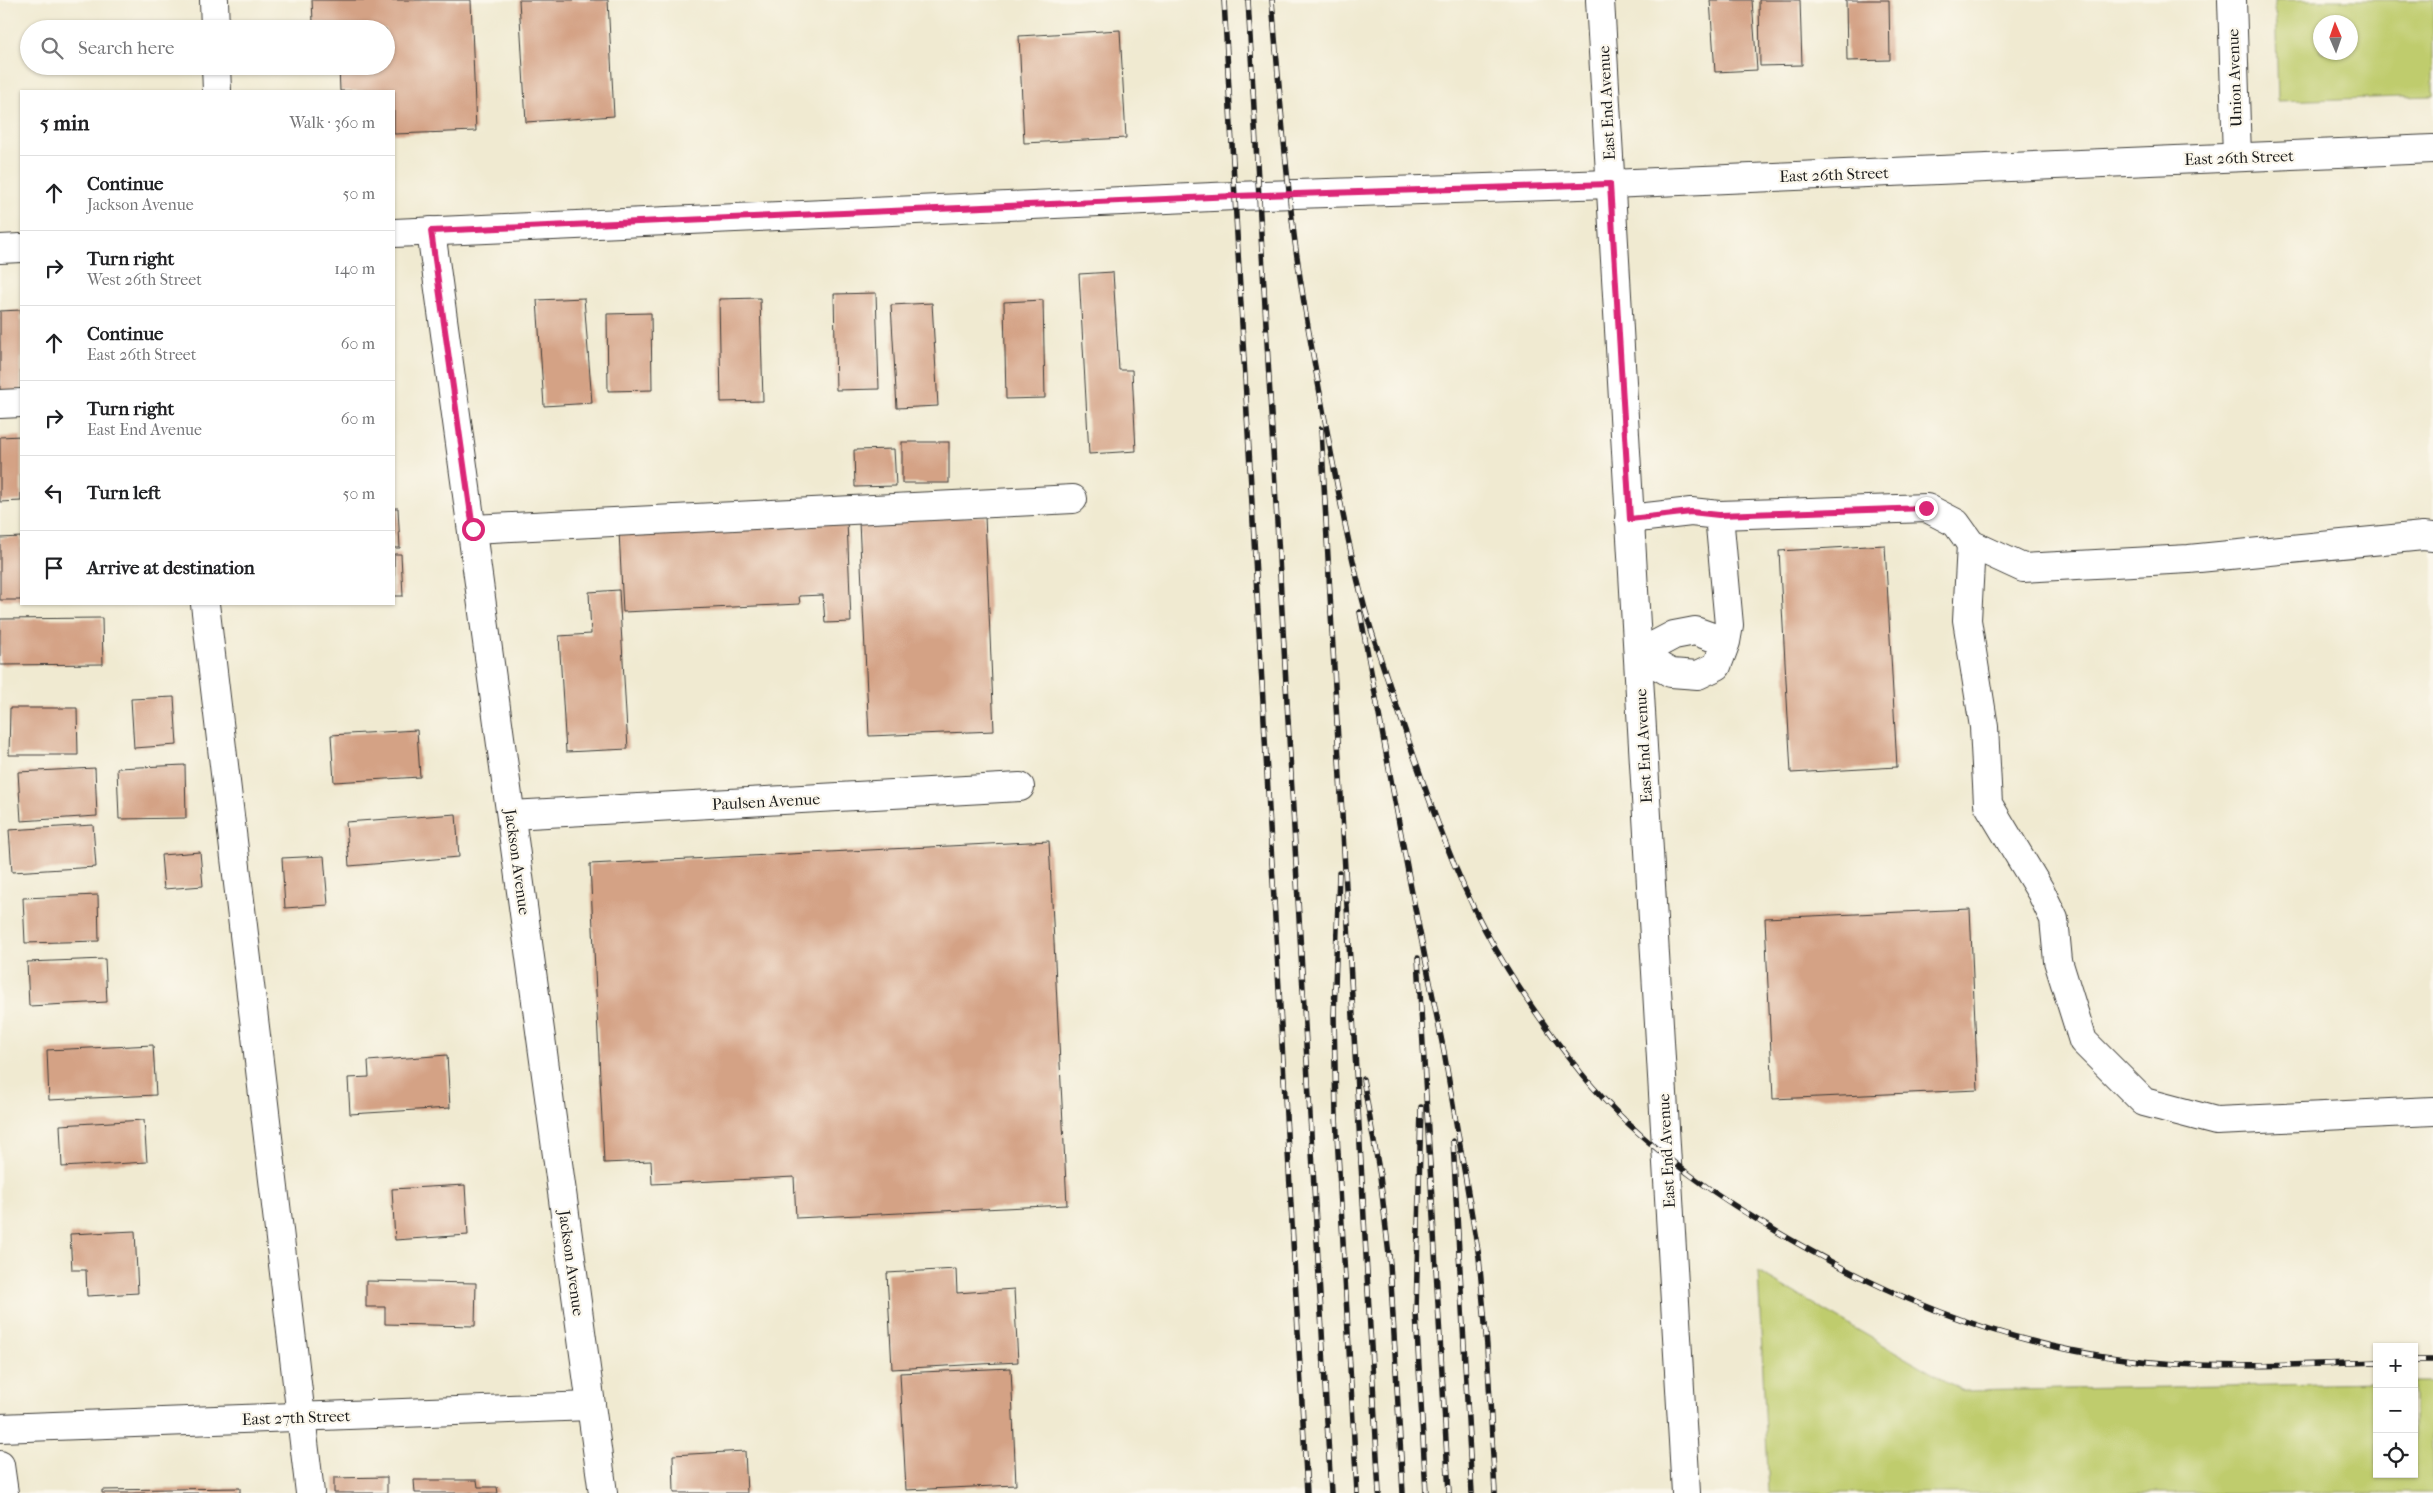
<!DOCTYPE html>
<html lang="en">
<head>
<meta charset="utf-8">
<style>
  :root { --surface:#fff; --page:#f6f6f6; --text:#202124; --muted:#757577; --line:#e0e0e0 }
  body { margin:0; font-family:"IM FELL French Canon",serif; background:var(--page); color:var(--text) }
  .controls { position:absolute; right:15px; bottom:15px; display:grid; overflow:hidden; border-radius:0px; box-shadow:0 1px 4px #0004 }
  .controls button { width:45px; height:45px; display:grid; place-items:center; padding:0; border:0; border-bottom:1px solid var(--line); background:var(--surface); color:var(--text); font:25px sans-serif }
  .compass { position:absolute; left:2313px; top:15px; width:45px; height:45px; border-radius:50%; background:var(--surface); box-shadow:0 1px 4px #0004; rotate:358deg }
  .stop { position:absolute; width:15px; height:15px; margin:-11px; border:4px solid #db2777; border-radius:50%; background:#fff }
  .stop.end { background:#db2777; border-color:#fff; box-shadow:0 1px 5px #0008 }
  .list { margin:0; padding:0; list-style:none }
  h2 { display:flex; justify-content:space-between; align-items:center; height:65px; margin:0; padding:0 20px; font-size:21px }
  h2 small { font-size:16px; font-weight:400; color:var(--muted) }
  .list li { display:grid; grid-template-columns:32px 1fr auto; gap:15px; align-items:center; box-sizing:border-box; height:75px; padding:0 20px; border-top:1px solid var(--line) }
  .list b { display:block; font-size:19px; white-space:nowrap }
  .list p { margin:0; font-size:16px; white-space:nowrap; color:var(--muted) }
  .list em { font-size:16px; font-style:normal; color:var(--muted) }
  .icon { flex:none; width:28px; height:28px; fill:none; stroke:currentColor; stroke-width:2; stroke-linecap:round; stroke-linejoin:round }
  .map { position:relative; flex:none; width:2433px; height:1493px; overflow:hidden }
  .search { position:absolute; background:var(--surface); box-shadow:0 1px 4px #0004; left:20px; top:20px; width:375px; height:55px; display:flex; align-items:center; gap:12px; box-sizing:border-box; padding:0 18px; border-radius:28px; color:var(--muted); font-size:19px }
  .panel { position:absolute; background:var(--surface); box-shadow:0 1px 4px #0004; left:20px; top:90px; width:375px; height:515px; border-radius:0px }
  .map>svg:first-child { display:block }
  .green { fill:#bfcc6d; stroke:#6e7444; fill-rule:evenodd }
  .building { fill:#d4a285 }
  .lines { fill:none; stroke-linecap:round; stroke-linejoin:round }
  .minor-casing { stroke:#3c3b37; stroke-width:30 }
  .minor { stroke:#fff; stroke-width:28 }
  .rail-casing { stroke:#1c1c1c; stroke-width:5.5 }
  .rail { stroke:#fbf7ec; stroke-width:4; stroke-dasharray:11; stroke-linecap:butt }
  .route { stroke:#db2777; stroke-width:6 }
  .labels { text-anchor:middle; stroke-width:4.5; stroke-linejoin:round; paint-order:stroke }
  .street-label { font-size:16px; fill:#1c1c1c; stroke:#fbf7ec }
</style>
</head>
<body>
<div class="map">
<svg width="2433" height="1493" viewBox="0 0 2433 1493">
  <rect width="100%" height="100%" fill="#fbf7ec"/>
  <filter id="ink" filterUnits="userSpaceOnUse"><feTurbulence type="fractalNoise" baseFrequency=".02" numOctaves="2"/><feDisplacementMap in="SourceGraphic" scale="10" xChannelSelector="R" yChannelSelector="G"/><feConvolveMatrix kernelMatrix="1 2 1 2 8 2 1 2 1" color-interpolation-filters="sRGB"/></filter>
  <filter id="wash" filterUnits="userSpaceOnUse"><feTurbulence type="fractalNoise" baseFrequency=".0096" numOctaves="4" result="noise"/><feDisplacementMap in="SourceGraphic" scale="20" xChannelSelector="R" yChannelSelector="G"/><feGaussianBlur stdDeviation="1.12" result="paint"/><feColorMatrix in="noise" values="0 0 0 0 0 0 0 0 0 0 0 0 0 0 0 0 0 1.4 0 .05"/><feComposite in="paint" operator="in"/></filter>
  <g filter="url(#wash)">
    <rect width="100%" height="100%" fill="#f0ead1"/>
    <g class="green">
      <path d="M2275 0H2433V96L2278 101ZM2320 22H2350V52H2320Z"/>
      <path d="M1758 1272 1963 1391 2377 1383V1474H2414V1382H2433V1493H1769Z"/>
    </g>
    <g id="blocks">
      <g class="building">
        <path d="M312 0H471L476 131 394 134V91H340L339 66H386V29H325V22H313Z"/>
        <path d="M519 0H608L614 116 526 122Z"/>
        <path d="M1710 0H1752L1757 70 1715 72Z"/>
        <path d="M1759 0H1800L1802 65 1760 66Z"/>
        <path d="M1846 0H1889L1890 60 1847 61Z"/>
        <path d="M1120 30 1126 138 1024 143 1019 36Z"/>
        <path d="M1113 272 1119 370H1132L1136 451 1089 454 1079 274Z"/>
        <path d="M876 293 879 389 836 390 834 294Z"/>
        <path d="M584 298 592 403 544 406 537 300Z"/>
        <path d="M760 298 763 401 721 402 719 299Z"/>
        <path d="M1043 300 1045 398 1006 399 1004 302Z"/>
        <path d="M932 303 938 406 897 408 891 305Z"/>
        <path d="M21 310V396L0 398V311Z"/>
        <path d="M651 313 652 390 608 391 607 314Z"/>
        <path d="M21 436V501L0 502V437Z"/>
        <rect x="902" y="442" width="47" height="41"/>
        <path d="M894 449 896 486 855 487 854 450Z"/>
        <path d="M394 508H398L400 548H394Z"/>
        <path d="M985 516 994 731 869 736 859 522Z"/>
        <path d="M847 520 851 622 825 623 823 595 799 596 800 604 623 612 619 531Z"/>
        <path d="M21 537V600H0V538Z"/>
        <path d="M1885 545 1897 767 1791 773 1779 551Z"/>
        <path d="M394 554H401L403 596H394Z"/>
        <path d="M619 590 628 749 566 752 559 636 591 634 589 592Z"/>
        <path d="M102 618 103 664 0 665V619Z"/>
        <path d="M174 697 177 745 134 748 131 699Z"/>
        <path d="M10 708H77L78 755H9Z"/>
        <path d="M417 730 420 777 334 782 331 735Z"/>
        <path d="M185 765 186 818 119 819 117 768Z"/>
        <path d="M95 768 97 816 21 821 18 772Z"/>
        <path d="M456 814 459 857 349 866 346 822Z"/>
        <path d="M93 825 96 867 12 872 9 830Z"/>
        <path d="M1049 841 1067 1205 796 1218 794 1177 652 1184 651 1161 604 1163 590 864Z"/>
        <path d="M200 852 203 886 164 889 161 855Z"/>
        <path d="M324 856 328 905 285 908 282 858Z"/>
        <path d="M98 895 99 941 25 943 23 898Z"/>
        <path d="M1970 909 1978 1090 1773 1099 1765 918Z"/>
        <path d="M105 959 107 1002 29 1006 27 962Z"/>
        <path d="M153 1045 156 1095 49 1100 47 1050Z"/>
        <path d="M447 1055 450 1108 350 1114 348 1078 369 1077 368 1061Z"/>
        <path d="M144 1120 147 1162 62 1167 60 1125Z"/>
        <path d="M465 1185 468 1235 395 1240 392 1189Z"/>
        <path d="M135 1231 138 1293 87 1296 86 1270H72L70 1234Z"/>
        <path d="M956 1269 957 1293 1014 1289 1018 1362 892 1369 887 1273Z"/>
        <path d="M366 1281 476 1283 475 1326 385 1324V1307H366Z"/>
        <path d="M1011 1368 1016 1485 906 1490 900 1373Z"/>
        <path d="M745 1451 747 1493H674L673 1455Z"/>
        <path d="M387 1477V1493H334V1478Z"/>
        <path d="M414 1480H477L478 1487H497L498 1493H415Z"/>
        <path d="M240 1488V1493H102V1490Z"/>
      </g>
    </g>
  </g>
  <g filter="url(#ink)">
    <use href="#blocks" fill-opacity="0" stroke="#3c3b37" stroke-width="1"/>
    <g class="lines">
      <g class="minor-casing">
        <g id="minor">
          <path d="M214 0 215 29"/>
          <path d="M1600 0 1686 1493"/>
          <path d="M2232 0 2237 157"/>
          <path d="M216 66 217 91"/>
          <path d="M431 231 603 1493"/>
          <path d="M394 233 1235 196 1610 184 2433 149"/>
          <path d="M0 249 21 248"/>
          <path d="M0 404 21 403"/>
          <path d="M1719 515 1927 508 1956 523 1971 544 2023 568 2189 559 2423 536 2433 537"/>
          <path d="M1629 519 1691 512 1719 515 1729 625 1726 642 1695 631 1674 635 1638 654 1671 673 1698 675 1717 666 1726 642"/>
          <path d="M473 529 1073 499"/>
          <path d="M1971 544 1967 620 1984 727 1988 804 2041 892 2054 919 2058 961 2083 1041 2144 1102 2216 1121 2433 1111"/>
          <path d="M205 604 310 1493"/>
          <path d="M511 815 1020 787"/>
          <path d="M0 1428 591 1406"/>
          <path d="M0 1465 4 1493"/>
        </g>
      </g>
      <use href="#minor" class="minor"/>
      <g class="rail-casing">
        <g id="rail">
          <path d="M1224 0 1307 1493"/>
          <path d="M1248 0 1331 1493"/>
          <path d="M1272 0C1277 64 1282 128 1289 191 1297 272 1312 351 1327 431 1338 490 1349 550 1365 609 1377 651 1392 692 1406 733 1429 800 1452 868 1485 930 1512 980 1545 1028 1581 1073 1642 1148 1727 1205 1811 1251 1908 1305 2014 1345 2124 1359 2208 1370 2293 1365 2377 1362"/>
          <path d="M1321 429 1379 1493"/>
          <path d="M1360 612 1411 888 1444 1052 1479 1257 1487 1346 1495 1493"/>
          <path d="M1339 873 1334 1015 1336 1116 1357 1493"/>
          <path d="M1418 958 1449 1493"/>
          <path d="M1363 1079 1380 1176 1390 1264 1403 1493"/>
          <path d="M1421 1107 1416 1313 1426 1493"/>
          <path d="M1453 1141 1472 1493"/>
          <path d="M2414 1360H2433"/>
        </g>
      </g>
      <use href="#rail" class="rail"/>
    </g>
  </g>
  <g class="lines" filter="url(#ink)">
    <path class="route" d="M473 529 431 231 1235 196 1610 184 1630 519 1691 512 1719 515 1926 508"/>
  </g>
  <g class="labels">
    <g class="street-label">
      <text transform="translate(2234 78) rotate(-92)" y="6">Union Avenue</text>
      <text transform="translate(1606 103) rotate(-93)" y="6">East End Avenue</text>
      <text transform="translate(2239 157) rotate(-2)" y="6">East 26th Street</text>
      <text transform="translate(1834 174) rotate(-2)" y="6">East 26th Street</text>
      <text transform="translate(1643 746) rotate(-93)" y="6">East End Avenue</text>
      <text transform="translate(766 801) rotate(-3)" y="6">Paulsen Avenue</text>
      <text transform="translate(518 862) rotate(82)" y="6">Jackson Avenue</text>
      <text transform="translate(1666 1151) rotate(-93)" y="6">East End Avenue</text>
      <text transform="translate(572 1263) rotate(82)" y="6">Jackson Avenue</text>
      <text transform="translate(296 1417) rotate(-2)" y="6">East 27th Street</text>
    </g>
  </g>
</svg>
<div class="controls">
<button>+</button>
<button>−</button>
<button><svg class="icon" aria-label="locate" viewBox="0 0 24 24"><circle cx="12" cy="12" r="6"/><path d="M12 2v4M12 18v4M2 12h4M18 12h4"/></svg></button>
</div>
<svg class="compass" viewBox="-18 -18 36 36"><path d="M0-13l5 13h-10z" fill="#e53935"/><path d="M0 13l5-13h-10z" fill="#757577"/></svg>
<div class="stop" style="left:473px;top:529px"></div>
<div class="stop end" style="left:1926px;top:508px"></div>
<div class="search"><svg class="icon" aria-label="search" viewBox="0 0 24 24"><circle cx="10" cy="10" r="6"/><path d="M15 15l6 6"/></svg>Search here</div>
<section class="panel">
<h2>5 min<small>Walk · 360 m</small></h2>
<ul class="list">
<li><svg class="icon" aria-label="ahead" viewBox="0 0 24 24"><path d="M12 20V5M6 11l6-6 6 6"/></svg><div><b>Continue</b><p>Jackson Avenue</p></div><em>50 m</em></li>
<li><svg class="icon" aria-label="right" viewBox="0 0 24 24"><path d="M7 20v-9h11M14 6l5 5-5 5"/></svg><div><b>Turn right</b><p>West 26th Street</p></div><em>140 m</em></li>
<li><svg class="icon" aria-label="ahead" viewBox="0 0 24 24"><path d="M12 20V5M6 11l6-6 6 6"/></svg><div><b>Continue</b><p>East 26th Street</p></div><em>60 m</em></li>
<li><svg class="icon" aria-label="right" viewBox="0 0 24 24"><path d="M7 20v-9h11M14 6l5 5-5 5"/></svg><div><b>Turn right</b><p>East End Avenue</p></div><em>60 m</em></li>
<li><svg class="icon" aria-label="left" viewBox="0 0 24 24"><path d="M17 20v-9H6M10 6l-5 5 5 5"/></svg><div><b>Turn left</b></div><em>50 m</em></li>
<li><svg class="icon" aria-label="arrive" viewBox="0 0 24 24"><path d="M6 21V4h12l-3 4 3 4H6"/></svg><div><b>Arrive at destination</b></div></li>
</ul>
</section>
</div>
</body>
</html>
